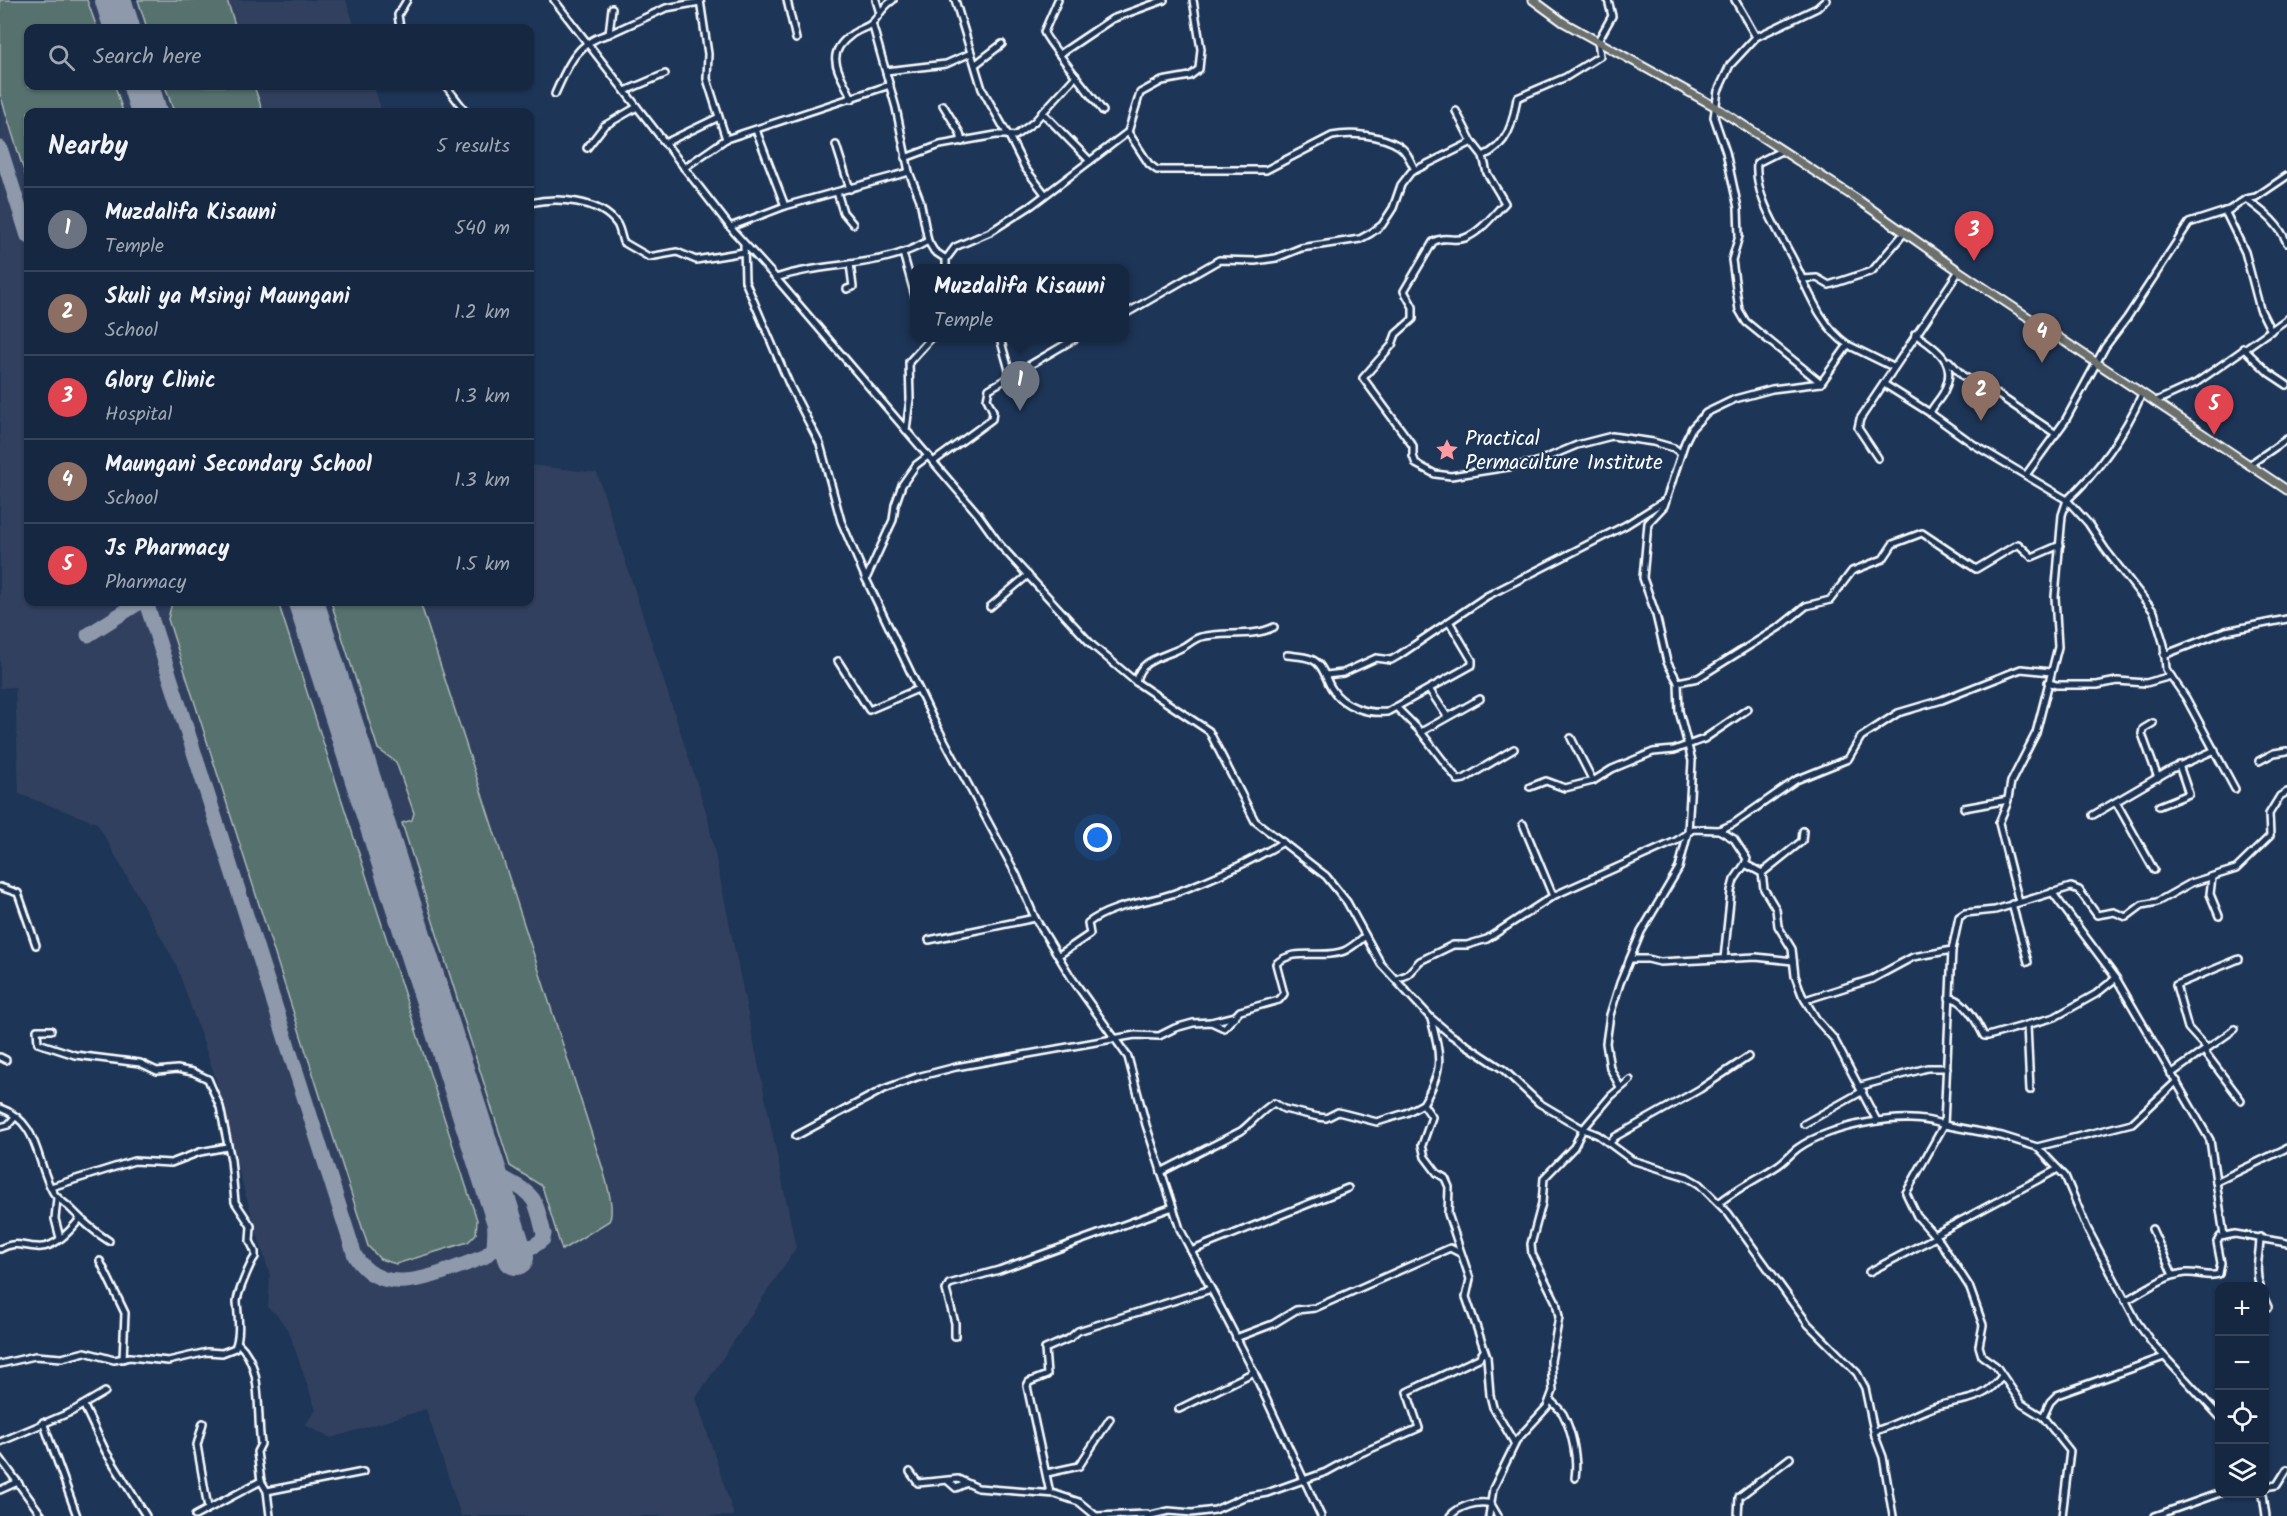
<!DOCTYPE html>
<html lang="en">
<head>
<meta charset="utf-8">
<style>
  :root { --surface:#162841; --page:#23344c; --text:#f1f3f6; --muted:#9ea6b1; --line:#35445a; --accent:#ff9aa2 }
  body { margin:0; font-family:Kalam,sans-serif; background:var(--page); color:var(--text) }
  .controls { position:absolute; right:18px; bottom:18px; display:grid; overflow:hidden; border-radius:12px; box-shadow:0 2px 4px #0004 }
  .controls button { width:54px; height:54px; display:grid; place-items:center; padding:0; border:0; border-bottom:2px solid var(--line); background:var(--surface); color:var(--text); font:30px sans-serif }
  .you { position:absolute; left:1098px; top:838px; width:21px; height:21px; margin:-15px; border:4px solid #fff; border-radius:50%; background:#1a73e8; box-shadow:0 0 0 9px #1a73e833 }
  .badge { display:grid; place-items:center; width:39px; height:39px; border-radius:50%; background:var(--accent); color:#fff; font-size:20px; font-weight:700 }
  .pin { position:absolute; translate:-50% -50px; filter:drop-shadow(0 2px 3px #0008) }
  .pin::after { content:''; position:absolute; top:32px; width:21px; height:18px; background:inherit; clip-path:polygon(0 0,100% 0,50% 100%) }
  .popup { position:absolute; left:910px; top:264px; width:219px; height:78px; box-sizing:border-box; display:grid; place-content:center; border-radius:12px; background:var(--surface); filter:drop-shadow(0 2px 4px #0005); font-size:20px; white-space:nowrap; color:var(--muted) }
  .popup b { font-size:22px; color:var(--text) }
  .popup::after { content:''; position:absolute; left:50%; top:100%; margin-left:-12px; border:12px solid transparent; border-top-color:var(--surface) }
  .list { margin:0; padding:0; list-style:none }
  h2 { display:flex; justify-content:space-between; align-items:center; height:78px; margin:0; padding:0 24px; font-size:26px }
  h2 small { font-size:20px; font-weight:400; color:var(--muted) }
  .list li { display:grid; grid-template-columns:39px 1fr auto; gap:18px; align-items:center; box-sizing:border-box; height:84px; padding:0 24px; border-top:2px solid var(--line) }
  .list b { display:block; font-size:22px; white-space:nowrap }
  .list p { margin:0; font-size:20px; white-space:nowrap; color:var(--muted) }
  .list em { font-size:20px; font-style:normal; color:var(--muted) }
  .icon { flex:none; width:33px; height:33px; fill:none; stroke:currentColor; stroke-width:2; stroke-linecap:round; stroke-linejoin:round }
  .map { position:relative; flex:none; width:2287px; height:1516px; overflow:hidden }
  .search { position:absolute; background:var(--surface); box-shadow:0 2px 4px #0004; left:24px; top:24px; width:510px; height:66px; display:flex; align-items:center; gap:15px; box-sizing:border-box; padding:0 21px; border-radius:12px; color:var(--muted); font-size:22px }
  .panel { position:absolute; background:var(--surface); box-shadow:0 2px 4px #0004; left:24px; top:108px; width:510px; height:498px; border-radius:12px }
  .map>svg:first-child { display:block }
  .built { fill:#31415e }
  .green { fill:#56716e; stroke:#aab8b6; stroke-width:1.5 }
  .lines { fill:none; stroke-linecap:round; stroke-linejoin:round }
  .taxiway { stroke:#8e9aab; stroke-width:15 }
  .runway { stroke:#8e9aab; stroke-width:36 }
  .minor-casing { stroke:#fff; stroke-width:10 }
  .major-casing { stroke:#fff; stroke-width:11 }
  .minor { stroke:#1d3557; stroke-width:5 }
  .major { stroke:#6c706d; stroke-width:7 }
  .labels { text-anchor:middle; stroke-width:4.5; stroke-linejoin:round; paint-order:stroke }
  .poi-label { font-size:21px; fill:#fff; stroke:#1d3557; text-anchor:start }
</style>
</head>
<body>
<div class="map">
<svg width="2287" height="1516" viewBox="0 0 2287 1516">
  <rect width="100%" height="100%" fill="#1d3557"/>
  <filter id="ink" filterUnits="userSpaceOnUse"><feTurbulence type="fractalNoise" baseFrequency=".0167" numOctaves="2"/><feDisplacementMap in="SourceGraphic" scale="12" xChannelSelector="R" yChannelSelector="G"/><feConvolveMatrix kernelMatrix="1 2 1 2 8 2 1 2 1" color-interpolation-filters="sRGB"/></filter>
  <g filter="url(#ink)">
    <path class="built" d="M0 0H346L355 28H28V86H374L382 112H28V602H530V465L597 473 707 815 796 1248 696 1398 734 1516H461L426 1409 331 1438 305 1425 316 1410 289 1332 277 1315 268 1308 270 1276 243 1186 215 1076 176 964 97 823 19 794 15 687 0 688Z"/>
    <g class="green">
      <path d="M0 0H87L97 28H28V86H115L123 112H28V184L0 94Z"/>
      <path d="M138 0H227L236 28H147Z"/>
      <path d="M165 86H254L263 112H174Z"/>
      <path d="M172 602H278L477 1220 476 1234 468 1242 396 1264 380 1259 368 1246 168 619Z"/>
      <path d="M331 602H420L592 1135C597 1153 618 1206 609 1221L562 1250 542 1186 510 1166 402 823 412 820 414 813 396 762 378 749Z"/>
    </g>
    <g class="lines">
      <g class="taxiway">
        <path d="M0 148 28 236"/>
        <path d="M146 602 355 1256C384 1304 444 1271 484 1257L494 1248 495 1229"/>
        <path d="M88 635 140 602"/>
        <path d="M486 1162C499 1182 523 1183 534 1201 539 1211 541 1223 544 1234L543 1239C525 1256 507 1249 495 1229L498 1200"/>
      </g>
      <g class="runway">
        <path d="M113 0 122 28"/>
        <path d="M141 86 149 112"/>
        <path d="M306 602 516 1257"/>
      </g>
      <g class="minor-casing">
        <g id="minor">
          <path d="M554 0 735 233 776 278 977 513 1000 545 1092 645 1136 682 1209 731 1255 821 1326 876 1347 902 1381 964 1431 1018 1451 1035 1504 1070 1539 1103 1583 1129 1574 1147 1544 1178 1542 1203 1531 1244 1532 1254 1556 1302 1559 1317 1551 1361 1553 1391 1547 1407 1514 1443"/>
          <path d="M700 0 708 54 707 79 726 139"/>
          <path d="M787 0 796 39"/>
          <path d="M876 0 879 10"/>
          <path d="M955 0 982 89 1008 135 1015 136 1034 122 1076 76"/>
          <path d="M1058 0 1044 32C1044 37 1095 100 1103 111"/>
          <path d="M1608 0 1612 16 1598 41 1600 56 1566 77 1517 98C1513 123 1508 145 1483 156L1487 173 1505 203C1493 215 1481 232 1465 238 1454 242 1444 235 1433 242L1404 291 1413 307V319L1396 334 1392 345 1363 378 1413 446V456L1416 464 1435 474 1451 476 1534 463 1577 445 1612 436 1653 442 1674 448 1680 453"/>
          <path d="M1735 0 1756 37"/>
          <path d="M400 28 398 15 407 0"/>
          <path d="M609 34 666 8 700 2"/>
          <path d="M1060 54 1112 19 1164 0"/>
          <path d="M976 64 1002 44"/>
          <path d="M886 71 946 64 971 53"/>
          <path d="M446 86 466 112"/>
          <path d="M625 91 665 74"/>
          <path d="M555 94C567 67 577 41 609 34L612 8"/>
          <path d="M852 99C841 73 822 56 851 35 857 30 866 28 871 24 879 17 880 9 893 0"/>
          <path d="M943 105 960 133 962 142"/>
          <path d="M1456 111 1472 142"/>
          <path d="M1042 112 1090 161"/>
          <path d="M756 130 785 206"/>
          <path d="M1128 132 1149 164 1157 170H1266L1332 136C1352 132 1381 135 1399 146 1407 151 1411 162 1415 170"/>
          <path d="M1009 136 1025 168 1045 194"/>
          <path d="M665 143 717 118"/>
          <path d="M836 145 850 189"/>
          <path d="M587 148 604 126 637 107"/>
          <path d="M1781 151 1757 163C1754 197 1780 233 1794 261 1808 290 1821 327 1848 345"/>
          <path d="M905 158 940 145 996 135H1008"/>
          <path d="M684 168 726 139 890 85"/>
          <path d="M837 192 843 212 853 224"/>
          <path d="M2246 199C2263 212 2278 222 2287 243"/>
          <path d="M530 203C556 197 599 199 617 224 620 229 621 236 623 242L649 257 677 252 696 260 744 252"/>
          <path d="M2225 211 2245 252 2260 309 2271 331"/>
          <path d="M730 227 785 206 909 172"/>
          <path d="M928 241 934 251 946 259"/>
          <path d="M744 245 745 281 790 386 820 444 841 521 866 579 933 719 1016 874 1035 918 1071 977 1128 1057 1146 1125 1180 1229 1249 1362 1321 1516"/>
          <path d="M903 253 915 296"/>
          <path d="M946 268V259L955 247 990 232 1032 205 1128 132 1140 93 1162 81 1190 76 1199 69 1201 49 1193 0"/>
          <path d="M776 278C826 261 881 269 928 241L920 200 909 172 896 108 872 23"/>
          <path d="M1802 279 1817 278 1829 285 1872 271 1905 232"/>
          <path d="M847 289 853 287 850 264"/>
          <path d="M1125 314 1219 260 1255 261 1276 258 1301 248 1360 239 1371 233 1382 225 1393 208 1401 185 1411 172 1472 142 1483 156"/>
          <path d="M1915 334C1935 348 1958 361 1945 389 1942 398 1934 404 1930 413L1973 444 2067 500C2098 472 2125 433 2142 394"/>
          <path d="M1000 338 1011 377"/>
          <path d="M2243 348 2269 373 2287 385"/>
          <path d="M1949 361 1963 376 1994 392 2056 434"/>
          <path d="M1821 383 1746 322 1739 310 1732 260 1739 236 1738 208 1726 152 1714 117 1718 91 1730 65 1756 37 1817 8 1826 0"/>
          <path d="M1884 384 1930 413"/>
          <path d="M2154 402 2196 383 2287 319"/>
          <path d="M906 430 910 399 909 362 931 338"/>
          <path d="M1878 458 1858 428 1860 419 1959 271"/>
          <path d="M933 462 992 419 993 411 987 399 989 389 1076 338"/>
          <path d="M2249 465 2287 439"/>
          <path d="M2026 475 2065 421 2105 347 2127 318 2189 223 2229 210 2246 199 2256 197 2287 176"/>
          <path d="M866 579 893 520 895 505 902 485 916 465 928 456"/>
          <path d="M990 607 1028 575"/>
          <path d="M1287 655C1294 656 1304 656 1311 659 1324 664 1325 679 1332 689 1343 707 1368 714 1387 712L1472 665V660L1450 623"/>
          <path d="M2164 655 2226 631 2287 619"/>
          <path d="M838 661 869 710 918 689"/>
          <path d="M1326 675 1343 673 1376 658 1391 660 1398 656 1487 596 1626 525 1666 500"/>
          <path d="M1136 682C1139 659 1164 657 1181 648 1188 645 1194 638 1201 637 1225 631 1252 638 1274 627"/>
          <path d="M1678 682 1667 662 1656 615 1643 578 1648 523 1664 506 1685 442 1692 428 1706 413 1735 399 1772 389 1821 383 1848 345 1893 367"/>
          <path d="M2048 682 2056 685H2097L2117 681 2146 683 2171 676"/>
          <path d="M1429 689 1447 716"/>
          <path d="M1396 707 1421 732 1480 699"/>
          <path d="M2153 723 2143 729 2142 734 2158 778"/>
          <path d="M1421 732 1458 780 1464 779 1514 749"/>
          <path d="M1571 738 1593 781"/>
          <path d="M2259 761 2274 753 2287 751"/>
          <path d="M1530 787 1546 781 1565 788 1593 781 1612 769 1653 752 1674 750 1704 739 1748 709"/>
          <path d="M2116 802 2154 870"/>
          <path d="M2159 806 2189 794 2179 765"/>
          <path d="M1964 808 2008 800"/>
          <path d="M2093 815 2172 769 2215 750"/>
          <path d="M1523 824 1553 896"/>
          <path d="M1719 830 1734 839 1747 859 1745 864"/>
          <path d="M1803 831 1802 841 1762 873 1764 889 1776 909 1778 926 1792 949 1795 976 1802 995 1817 1020 1834 1039 1877 1121"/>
          <path d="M2212 877 2210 894 2219 916"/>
          <path d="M0 887 18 893 36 945"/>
          <path d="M2052 892 2116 978 2210 1140 2224 1236"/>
          <path d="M2019 902 1999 823 2007 804 2011 782 2036 733 2058 647 2055 597 2062 515 2067 500 2088 523 2105 549 2154 612 2164 645 2166 669 2186 698 2235 789"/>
          <path d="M2012 904 2028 962"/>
          <path d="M929 940 1035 918"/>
          <path d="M1952 950 1944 1125 2002 1136 2037 1147 2065 1176 2087 1228 2137 1322 2151 1342 2220 1417"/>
          <path d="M1059 955 1090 934 1088 923C1113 904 1147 903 1175 893 1212 879 1249 863 1283 842"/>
          <path d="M1630 959H1648L1660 962 1756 957 1793 961"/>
          <path d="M1724 959 1731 891 1734 880 1745 864 1762 873"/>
          <path d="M1396 979 1407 975 1420 961 1453 945H1467L1487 939 1553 896 1676 841 1693 829 1719 830 1733 824 1796 780 1848 759 1861 737 1898 713 1942 700 2021 669 2051 672"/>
          <path d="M1949 998C1964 997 1978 1024 1984 1036H1988L2055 1017 2096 994 2116 978"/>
          <path d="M1805 1000 1872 979 1913 957 1952 950 1959 917 1965 913 1995 910 2071 887 2079 890 2097 915 2114 912 2126 917 2142 905 2157 902 2191 883 2236 869 2270 836 2269 814 2280 796 2287 792"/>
          <path d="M1431 1019C1441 1057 1444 1069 1423 1104L1432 1117 1422 1145 1425 1157 1437 1173 1445 1178 1449 1187 1448 1214 1470 1279 1466 1297 1487 1357 1490 1395 1493 1407 1515 1444 1493 1489 1489 1516"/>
          <path d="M1211 1022 1235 1016"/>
          <path d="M2027 1025 2030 1090"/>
          <path d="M2207 1049 2188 1028 2176 985 2239 959"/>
          <path d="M2204 1051 2241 1100"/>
          <path d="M0 1057 6 1060"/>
          <path d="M2171 1074 2235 1029"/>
          <path d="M1630 1080 1611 1096 1583 1129 1598 1135 1632 1160 1687 1177 1699 1184 1728 1213 1808 1324 1857 1373 1865 1388 1875 1436 1883 1457 1893 1516"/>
          <path d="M1861 1086 1927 1068H1947"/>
          <path d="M1620 1087 1610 1068 1606 1043 1610 1015 1620 983 1641 932 1679 868 1688 832 1692 761 1679 711 1678 682 1698 678 1781 626 1806 606 1830 600 1852 571 1883 559 1893 544 1922 533 1976 569 2018 544 2032 557 2060 545"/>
          <path d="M0 1108C40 1122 35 1161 53 1192 57 1199 64 1202 70 1208 83 1221 93 1231 109 1241"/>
          <path d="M1804 1124 1863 1091"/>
          <path d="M0 1127 8 1125 15 1117"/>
          <path d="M796 1136 884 1089 917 1077 956 1067 1135 1035 1159 1036 1175 1028 1193 1023 1211 1022 1224 1028 1240 1011 1279 1000 1284 994 1276 964C1295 946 1322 960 1344 951 1351 948 1358 942 1364 937"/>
          <path d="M1610 1143 1615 1137 1700 1089 1748 1057"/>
          <path d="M2037 1147 2132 1123 2177 1081"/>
          <path d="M1161 1172 1241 1131C1252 1123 1259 1112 1274 1103L1284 1109 1318 1117 1326 1118 1338 1112 1377 1122 1406 1113 1423 1104"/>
          <path d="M2216 1182 2287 1148"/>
          <path d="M51 1187 134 1161 171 1163 200 1152 227 1147"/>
          <path d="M57 1198 55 1219 60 1238"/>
          <path d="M1719 1203C1737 1188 1757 1179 1777 1166 1785 1161 1790 1154 1798 1148 1830 1125 1907 1110 1944 1125L1906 1193 1917 1216 1941 1243 1969 1286 1983 1325 1979 1346 1982 1356 1996 1366 2022 1404 2043 1417 2070 1451 2062 1516"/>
          <path d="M2152 1229 2173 1275"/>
          <path d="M1934 1235 2058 1169"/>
          <path d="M2260 1237C2260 1254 2254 1271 2260 1286"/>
          <path d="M0 1249C15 1241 21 1246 37 1247 54 1249 69 1232 80 1219"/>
          <path d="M1191 1251 1348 1188"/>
          <path d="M100 1261 125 1313 123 1359"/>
          <path d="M1869 1272 1936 1237"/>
          <path d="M2264 1298 2268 1307"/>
          <path d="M2125 1301C2144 1291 2164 1275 2186 1273 2199 1272 2207 1278 2219 1274L2221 1263 2217 1242 2220 1237 2235 1234 2287 1243"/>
          <path d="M955 1336V1323L946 1290 949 1284 999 1270 1173 1207"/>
          <path d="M1236 1338 1273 1324 1296 1310 1315 1308 1450 1248 1460 1253"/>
          <path d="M238 1343C264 1367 256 1411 261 1444L257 1452 261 1481"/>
          <path d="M0 1364 35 1356 62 1358 85 1352 114 1360 130 1357 168 1361 207 1352 222 1353 235 1348C241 1334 238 1316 237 1302 237 1295 250 1263 255 1257V1252L250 1241 251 1226 235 1202 231 1160 220 1107 208 1079 193 1072 177 1069 157 1071 140 1063 75 1055 38 1043 37 1030H51"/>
          <path d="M1550 1400C1554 1404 1560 1409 1563 1414 1572 1431 1578 1459 1575 1478"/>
          <path d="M84 1406 106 1452 146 1516"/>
          <path d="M1179 1409 1254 1372"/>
          <path d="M2043 1417 2050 1402 2057 1395 2164 1357"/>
          <path d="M43 1422 77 1516"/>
          <path d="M203 1423 197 1445 208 1508"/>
          <path d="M1875 1431C1895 1425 1912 1415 1931 1408 1959 1397 1980 1406 2002 1376"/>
          <path d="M0 1442 71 1412 105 1392"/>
          <path d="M0 1458 42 1516"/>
          <path d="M910 1472 918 1483 958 1479 978 1488 1055 1494 1079 1502 1096 1516 1147 1514"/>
          <path d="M1047 1473 1079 1466 1110 1419"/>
          <path d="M948 1481 956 1488 965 1484"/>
          <path d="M2264 1487 2277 1485 2287 1469"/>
          <path d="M0 1490 18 1482"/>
          <path d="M267 1491 363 1472"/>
          <path d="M1050 1493 1027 1386 1029 1382 1047 1375 1045 1349 1070 1338 1078 1331 1211 1289"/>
          <path d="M2263 1494 2266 1516"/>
          <path d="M195 1516 261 1481 267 1491 270 1516"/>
          <path d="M1147 1516 1169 1511 1192 1513 1215 1510 1244 1497 1267 1493 1326 1472 1359 1454 1419 1428 1407 1392 1479 1358 1484 1351"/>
          <path d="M1450 1516C1459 1506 1478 1500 1491 1504L1498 1516"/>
          <path d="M1738 1516 1739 1497 1790 1458"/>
          <path d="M2155 1516 2220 1493"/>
        </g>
      </g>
      <g class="major-casing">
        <path id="major" d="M1533 0 1563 22 1714 106 1860 201 1959 271 2287 490"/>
      </g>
      <use href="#minor" class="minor"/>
      <use href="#major" class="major"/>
    </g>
  </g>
  <defs>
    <g id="sight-bare" transform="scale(1.8)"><path d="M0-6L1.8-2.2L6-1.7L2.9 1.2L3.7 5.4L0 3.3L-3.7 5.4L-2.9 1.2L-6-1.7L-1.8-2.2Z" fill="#ff9aa2" stroke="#1d3557" stroke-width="2.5" paint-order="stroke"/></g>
  </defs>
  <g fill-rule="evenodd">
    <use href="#sight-bare" x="1447" y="450"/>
  </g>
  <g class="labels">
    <g class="poi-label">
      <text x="1465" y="445">Practical<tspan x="1465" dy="24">Permaculture Institute</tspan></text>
    </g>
  </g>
</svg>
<div class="controls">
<button>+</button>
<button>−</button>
<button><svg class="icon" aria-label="locate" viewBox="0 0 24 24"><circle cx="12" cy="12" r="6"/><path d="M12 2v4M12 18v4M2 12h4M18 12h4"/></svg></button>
<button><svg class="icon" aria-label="layers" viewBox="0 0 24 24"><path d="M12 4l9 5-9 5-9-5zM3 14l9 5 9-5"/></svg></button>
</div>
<div class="you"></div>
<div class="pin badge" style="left:1020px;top:411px;background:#6b7280">1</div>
<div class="popup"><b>Muzdalifa Kisauni</b>Temple</div>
<div class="pin badge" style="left:1981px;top:421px;background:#8d6e63">2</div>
<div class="pin badge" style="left:1974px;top:261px;background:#e0444e">3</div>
<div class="pin badge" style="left:2042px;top:363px;background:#8d6e63">4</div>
<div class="pin badge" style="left:2214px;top:435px;background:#e0444e">5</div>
<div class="search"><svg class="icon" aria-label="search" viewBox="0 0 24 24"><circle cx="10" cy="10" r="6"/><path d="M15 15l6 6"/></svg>Search here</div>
<section class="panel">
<h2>Nearby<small>5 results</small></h2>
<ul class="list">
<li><span class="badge" style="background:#6b7280">1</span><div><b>Muzdalifa Kisauni</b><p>Temple</p></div><em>540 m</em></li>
<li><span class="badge" style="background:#8d6e63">2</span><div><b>Skuli ya Msingi Maungani</b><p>School</p></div><em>1.2 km</em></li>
<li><span class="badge" style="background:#e0444e">3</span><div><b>Glory Clinic</b><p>Hospital</p></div><em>1.3 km</em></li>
<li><span class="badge" style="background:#8d6e63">4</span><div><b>Maungani Secondary School</b><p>School</p></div><em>1.3 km</em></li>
<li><span class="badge" style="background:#e0444e">5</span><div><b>Js Pharmacy</b><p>Pharmacy</p></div><em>1.5 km</em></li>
</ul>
</section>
</div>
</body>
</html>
